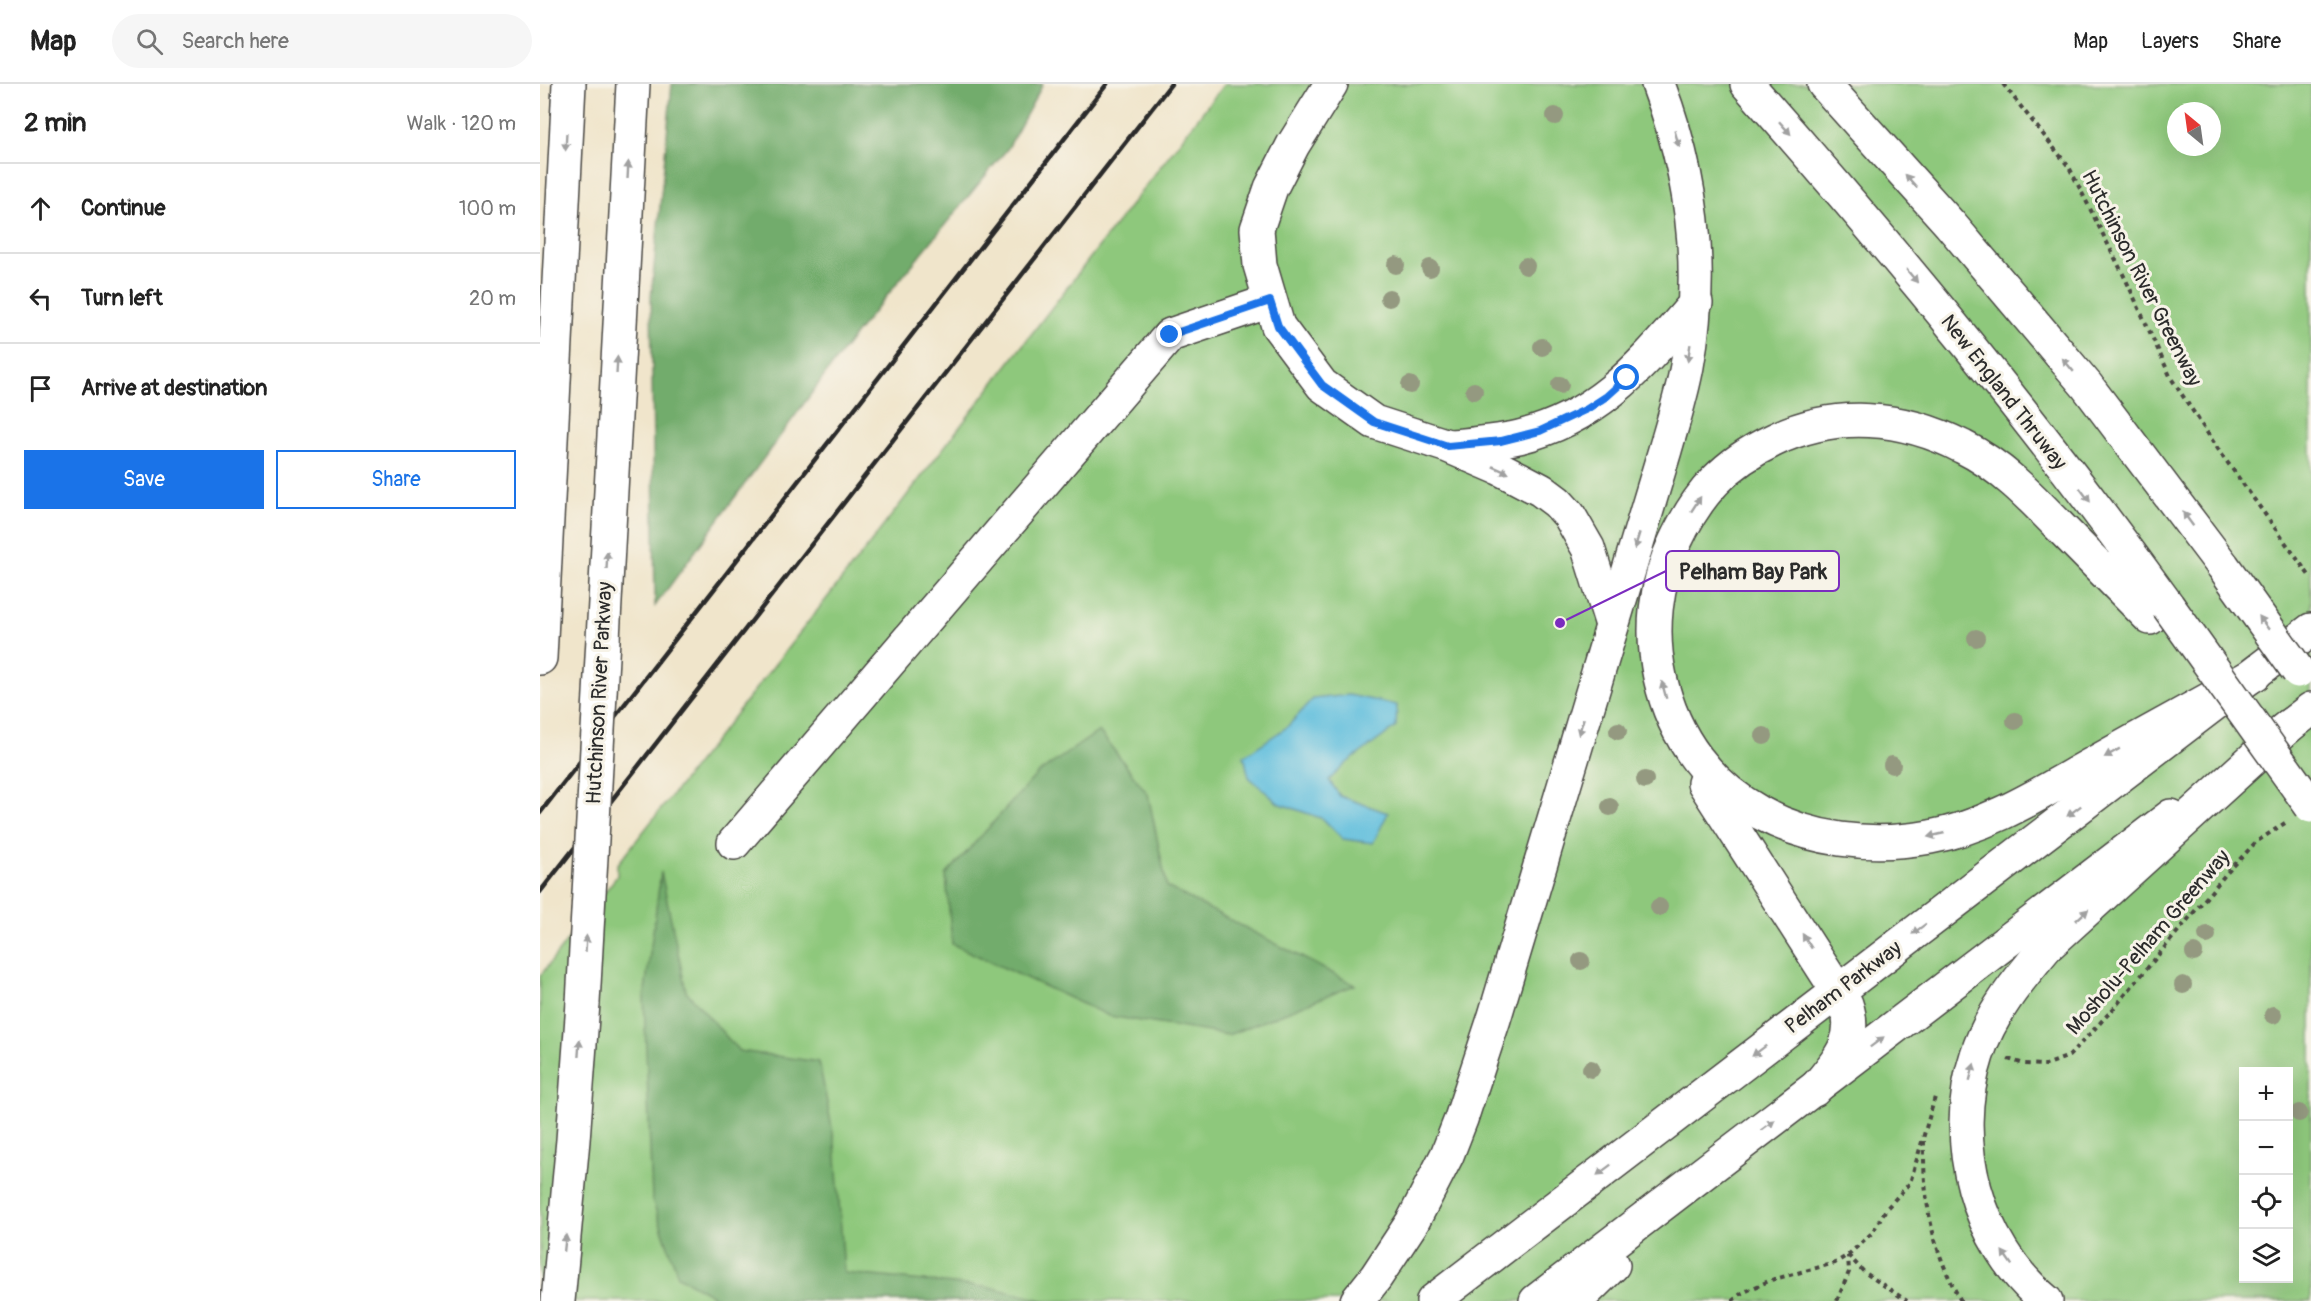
<!DOCTYPE html>
<html lang="en">
<head>
<meta charset="utf-8">
<style>
  :root { --surface:#fff; --page:#f6f6f6; --text:#222; --muted:#767676; --line:#e0e0e0; --accent:#1a73e8 }
  body { margin:0; font-family:Pangolin,sans-serif; background:var(--page); color:var(--text) }
  .controls { position:absolute; right:18px; bottom:18px; display:grid; overflow:hidden; border-radius:0px; box-shadow:0 6px 24px #0002 }
  .controls button { width:54px; height:54px; display:grid; place-items:center; padding:0; border:0; border-bottom:2px solid var(--line); background:var(--surface); color:var(--text); font:30px sans-serif }
  .compass { position:absolute; left:1627px; top:18px; width:54px; height:54px; border-radius:50%; background:var(--surface); box-shadow:0 6px 24px #0002; rotate:331deg }
  .stop { position:absolute; width:18px; height:18px; margin:-14px; border:4px solid #1a73e8; border-radius:50%; background:#fff }
  .stop.end { background:#1a73e8; border-color:#fff; box-shadow:0 2px 6px #0008 }
  .list { margin:0; padding:0; list-style:none }
  h2 { display:flex; justify-content:space-between; align-items:center; height:78px; margin:0; padding:0 24px; font-size:26px }
  h2 small { font-size:20px; font-weight:400; color:var(--muted) }
  .list li { display:grid; grid-template-columns:39px 1fr auto; gap:18px; align-items:center; box-sizing:border-box; height:90px; padding:0 24px; border-top:2px solid var(--line) }
  .list b { display:block; font-size:22px; white-space:nowrap }
  .list em { font-size:20px; font-style:normal; color:var(--muted) }
  .actions { display:flex; gap:12px; padding:18px 24px }
  .actions a { flex:1; padding:14px 0; border:2px solid var(--accent); border-radius:0px; text-align:center; font-size:21px; color:var(--accent) }
  .actions .main { background:var(--accent); color:#fff }
  .icon { flex:none; width:33px; height:33px; fill:none; stroke:currentColor; stroke-width:2; stroke-linecap:round; stroke-linejoin:round }
  .map { position:relative; flex:none; width:1771px; height:1217px; overflow:hidden }
  header { display:flex; align-items:center; gap:36px; box-sizing:border-box; height:84px; padding:0 30px; background:var(--surface); border-bottom:2px solid var(--line) }
  header strong { font-size:28px }
  nav { display:flex; gap:33px; margin-inline-start:auto; font-size:21px }
  .search { width:420px; height:54px; background:var(--page); display:flex; align-items:center; gap:15px; box-sizing:border-box; padding:0 21px; border-radius:33px; color:var(--muted); font-size:22px }
  main { display:flex }
  aside { flex:1; background:var(--surface) }
  .map>svg:first-child { display:block }
  .green { fill:#8ec87c; stroke:#5c7a54; stroke-width:1.5; fill-rule:evenodd }
  .forest { fill:#72ac6c; stroke:#4e6c4c; stroke-width:1.5 }
  .water { fill:#5fbedd; stroke:#457484; stroke-width:1.5 }
  .lines { fill:none; stroke-linecap:round; stroke-linejoin:round }
  .minor-casing { stroke:#494743; stroke-width:36 }
  .major-casing { stroke:#494743; stroke-width:36 }
  .highway-casing { stroke:#494743; stroke-width:36 }
  .path { stroke:#494743; stroke-width:4; stroke-dasharray:4.5 4.5; stroke-linecap:butt }
  .minor { stroke:#fff; stroke-width:33 }
  .major { stroke:#fff; stroke-width:33 }
  .highway { stroke:#fff; stroke-width:33 }
  .rail { stroke:#2b2b2b; stroke-width:4.5 }
  .highway-bridge-casing { stroke:#494743; stroke-width:36; stroke-linecap:butt }
  .highway-bridge { stroke:#fff; stroke-width:33 }
  .tree { fill:#949980 }
  .oneway { fill:#a0a0a0 }
  .route { stroke:#1a73e8; stroke-width:8 }
  .labels { text-anchor:middle; stroke-width:6; stroke-linejoin:round; paint-order:stroke }
  .street-label { font-size:21px; fill:#2b2b2b; stroke:#f7f3e8 }
  .leader { fill:none; stroke:#7b2cbf; stroke-width:2 }
  .callout-dot { fill:#7b2cbf; stroke:#f7f3e8; stroke-width:2 }
  .callout { fill:#f7f3e8; stroke:#7b2cbf; stroke-width:2 }
  .callout-label { font-size:22px; text-anchor:middle; font-weight:bold; fill:#2b2b2b }
</style>
</head>
<body>
<header>
<strong>Map</strong>
<div class="search"><svg class="icon" aria-label="search" viewBox="0 0 24 24"><circle cx="10" cy="10" r="6"/><path d="M15 15l6 6"/></svg>Search here</div>
<nav><a>Map</a><a>Layers</a><a>Share</a></nav>
</header>
<main>
<aside>
<h2>2 min<small>Walk · 120 m</small></h2>
<ul class="list">
<li><svg class="icon" aria-label="ahead" viewBox="0 0 24 24"><path d="M12 20V5M6 11l6-6 6 6"/></svg><div><b>Continue</b></div><em>100 m</em></li>
<li><svg class="icon" aria-label="left" viewBox="0 0 24 24"><path d="M17 20v-9H6M10 6l-5 5 5 5"/></svg><div><b>Turn left</b></div><em>20 m</em></li>
<li><svg class="icon" aria-label="arrive" viewBox="0 0 24 24"><path d="M6 21V4h12l-3 4 3 4H6"/></svg><div><b>Arrive at destination</b></div></li>
</ul>
<div class="actions"><a class="main">Save</a><a>Share</a></div>
</aside>
<div class="map">
<svg width="1771" height="1217" viewBox="0 0 1771 1217">
  <rect width="100%" height="100%" fill="#f7f3e8"/>
  <filter id="ink" filterUnits="userSpaceOnUse"><feTurbulence type="fractalNoise" baseFrequency=".0167" numOctaves="2"/><feDisplacementMap in="SourceGraphic" scale="12" xChannelSelector="R" yChannelSelector="G"/><feConvolveMatrix kernelMatrix="1 2 1 2 8 2 1 2 1" color-interpolation-filters="sRGB"/></filter>
  <filter id="wash" filterUnits="userSpaceOnUse"><feTurbulence type="fractalNoise" baseFrequency=".008" numOctaves="4" result="noise"/><feDisplacementMap in="SourceGraphic" scale="24" xChannelSelector="R" yChannelSelector="G"/><feGaussianBlur stdDeviation="1.35" result="paint"/><feColorMatrix in="noise" values="0 0 0 0 0 0 0 0 0 0 0 0 0 0 0 0 0 1.4 0 .05"/><feComposite in="paint" operator="in"/></filter>
  <g filter="url(#wash)">
    <rect width="100%" height="100%" fill="#f0e5cb"/>
    <path class="green" d="M684 0H1771V1217H0V892L77 792V781L328 462ZM1636 27H1672V63H1636ZM1704 988H1748V1194H1704Z"/>
    <g class="forest">
      <path d="M132 0H503L468 64 313 253 115 522 111 213Z"/>
      <path d="M559 647 608 710 627 803 815 901 688 951 569 932 412 860 406 791 497 690Z"/>
      <path d="M121 788 146 907 199 967 279 978 295 1059 304 1189 453 1204 506 1217H182L138 1192 112 1115 104 914Z"/>
    </g>
    <path class="water" d="M809 611 857 621 856 643 808 678 789 696 800 712 848 729 833 759 803 755 783 735 738 719 709 693 704 672 747 643 773 615Z"/>
  </g>
  <g filter="url(#ink)">
    <g class="lines">
      <g class="minor-casing">
        <g id="minor">
          <path d="M791 0 753 61 731 104 717 145 720 181 738 242 782 301 834 338 908 362 959 384 1001 406 1017 418 1029 431 1048 464 1072 541"/>
          <path d="M911 362C934 360 957 358 979 353 1061 333 1103 279 1156 219"/>
          <path d="M194 759 630 251 730 217"/>
        </g>
      </g>
      <g class="major-casing">
        <g id="major">
          <path d="M1727 659 1771 625"/>
          <path d="M893 1217 1771 546"/>
          <path d="M996 1217 1631 732"/>
          <path d="M1036 1217 1073 1181"/>
        </g>
      </g>
      <g class="highway-casing">
        <g id="highway">
          <path d="M1207 0C1355 167 1497 340 1628 522"/>
          <path d="M1284 0 1410 140 1547 302 1683 482"/>
          <path d="M1610 534C1581 505 1552 475 1523 446 1493 415 1462 382 1423 363 1363 332 1296 326 1234 356 1185 379 1158 409 1135 458 1115 499 1110 548 1120 593 1148 720 1269 775 1390 753 1447 743 1499 710 1549 682 1604 651 1659 621 1715 590"/>
          <path d="M63 555 93 0"/>
          <path d="M0 574 29 0"/>
          <path d="M1164 699 1306 920C1319 957 1296 979 1274 1006"/>
          <path d="M18 1217 33 1056 43 919"/>
          <path d="M817 1217 836 1193 873 1137 907 1071 921 1035 954 935 1125 366C1133 338 1142 310 1147 282 1165 185 1153 92 1118 0"/>
          <path d="M1506 1217C1436 1160 1409 1056 1437 971 1450 930 1479 895 1506 863L1750 641"/>
        </g>
      </g>
      <g class="path">
        <path d="M1463 0 1529 83 1586 196 1631 294 1680 368 1771 494"/>
        <path d="M1468 975 1484 980 1506 981 1529 972 1574 924 1685 791 1716 758 1745 739"/>
        <path d="M1384 1057C1383 1116 1391 1164 1421 1217"/>
        <path d="M1308 1171 1324 1188 1367 1217"/>
        <path d="M1192 1217 1202 1209 1231 1196 1295 1179 1308 1171 1332 1149 1346 1125 1370 1099 1395 1013"/>
        <path d="M1297 1217 1309 1188 1308 1172"/>
      </g>
      <use href="#minor" class="minor"/>
      <use href="#major" class="major"/>
      <use href="#highway" class="highway"/>
      <g class="rail">
        <path d="M0 729 567 0"/>
        <path d="M0 808 631 0"/>
      </g>
      <g class="highway-bridge-casing">
        <g id="highway-bridge">
          <path d="M1683 482 1758 587"/>
          <path d="M1628 522 1771 722"/>
          <path d="M43 919 63 555"/>
        </g>
      </g>
      <use href="#highway-bridge" class="highway-bridge"/>
    </g>
    <g class="tree">
      <circle cx="1015" cy="32" r="9"/>
      <circle cx="856" cy="181" r="9"/>
      <circle cx="986" cy="182" r="9"/>
      <circle cx="890" cy="184" r="9"/>
      <circle cx="849" cy="214" r="9"/>
      <circle cx="1002" cy="263" r="9"/>
      <circle cx="870" cy="301" r="9"/>
      <circle cx="1020" cy="301" r="9"/>
      <circle cx="934" cy="307" r="9"/>
      <circle cx="1436" cy="554" r="9"/>
      <circle cx="1475" cy="637" r="9"/>
      <circle cx="1078" cy="647" r="9"/>
      <circle cx="1224" cy="652" r="9"/>
      <circle cx="1352" cy="681" r="9"/>
      <circle cx="1105" cy="696" r="9"/>
      <circle cx="1070" cy="723" r="9"/>
      <circle cx="1119" cy="823" r="9"/>
      <circle cx="1667" cy="851" r="9"/>
      <circle cx="1654" cy="869" r="9"/>
      <circle cx="1041" cy="877" r="9"/>
      <circle cx="1643" cy="901" r="9"/>
      <circle cx="1733" cy="931" r="9"/>
      <circle cx="1051" cy="985" r="9"/>
      <circle cx="1759" cy="1029" r="9"/>
    </g>
    <defs><path id="oneway-solid" d="M-6-.8H1V-3.2L6.5 0L1 3.2V.8H-6Z" transform="scale(1.5)"/></defs>
    <g class="oneway">
      <use href="#oneway-solid" transform="translate(1245 44) rotate(48)"/>
      <use href="#oneway-solid" transform="translate(1137 55) rotate(74)"/>
      <use href="#oneway-solid" transform="translate(26 58) rotate(93)"/>
      <use href="#oneway-solid" transform="translate(88 86) rotate(-87)"/>
      <use href="#oneway-solid" transform="translate(1371 97) rotate(-132)"/>
      <use href="#oneway-solid" transform="translate(1372 192) rotate(50)"/>
      <use href="#oneway-solid" transform="translate(1149 269) rotate(99)"/>
      <use href="#oneway-solid" transform="translate(77 281) rotate(-87)"/>
      <use href="#oneway-solid" transform="translate(1528 281) rotate(-130)"/>
      <use href="#oneway-solid" transform="translate(961 386) rotate(24)"/>
      <use href="#oneway-solid" transform="translate(1545 411) rotate(53)"/>
      <use href="#oneway-solid" transform="translate(1156 420) rotate(-57)"/>
      <use href="#oneway-solid" transform="translate(1648 435) rotate(-126)"/>
      <use href="#oneway-solid" transform="translate(1097 457) rotate(107)"/>
      <use href="#oneway-solid" transform="translate(67 476) rotate(-87)"/>
      <use href="#oneway-solid" transform="translate(1724 539) rotate(-126)"/>
      <use href="#oneway-solid" transform="translate(1124 606) rotate(-105)"/>
      <use href="#oneway-solid" transform="translate(1041 643) rotate(107)"/>
      <use href="#oneway-solid" transform="translate(1572 669) rotate(151)"/>
      <use href="#oneway-solid" transform="translate(1534 727) rotate(143)"/>
      <use href="#oneway-solid" transform="translate(1396 751) rotate(167)"/>
      <use href="#oneway-solid" transform="translate(1542 831) rotate(-42)"/>
      <use href="#oneway-solid" transform="translate(1379 845) rotate(143)"/>
      <use href="#oneway-solid" transform="translate(1267 857) rotate(-123)"/>
      <use href="#oneway-solid" transform="translate(46 860) rotate(-87)"/>
      <use href="#oneway-solid" transform="translate(1337 958) rotate(-37)"/>
      <use href="#oneway-solid" transform="translate(39 964) rotate(-86)"/>
      <use href="#oneway-solid" transform="translate(1219 967) rotate(143)"/>
      <use href="#oneway-solid" transform="translate(1432 988) rotate(-75)"/>
      <use href="#oneway-solid" transform="translate(1228 1041) rotate(-37)"/>
      <use href="#oneway-solid" transform="translate(1064 1086) rotate(143)"/>
      <use href="#oneway-solid" transform="translate(25 1159) rotate(-84)"/>
      <use href="#oneway-solid" transform="translate(1467 1174) rotate(-125)"/>
    </g>
  </g>
  <g class="lines" filter="url(#ink)">
    <path class="route" d="M630 251 730 217 738 242 782 301 834 338 908 362 961 357 1000 347 1047 325 1067 312 1087 294"/>
  </g>
  <g class="labels">
    <g class="street-label">
      <text transform="translate(1602 194) rotate(63)" y="7">Hutchinson River Greenway</text>
      <text transform="translate(1464 308) rotate(52)" y="7">New England Thruway</text>
      <text transform="translate(59 609) rotate(-87)" y="7">Hutchinson River Parkway</text>
      <text transform="translate(1608 858) rotate(-49)" y="7">Mosholu-Pelham Greenway</text>
      <text transform="translate(1303 903) rotate(-37)" y="7">Pelham Parkway</text>
    </g>
  </g>
  <path class="leader" d="M1020 539L1126 487"/>
  <circle class="callout-dot" cx="1020" cy="539" r="6"/>
  <rect class="callout" x="1126" y="467" width="173" height="40" rx="6"/>
  <g class="callout-label">
    <text x="1213" y="495">Pelham Bay Park</text>
  </g>
</svg>
<div class="controls">
<button>+</button>
<button>−</button>
<button><svg class="icon" aria-label="locate" viewBox="0 0 24 24"><circle cx="12" cy="12" r="6"/><path d="M12 2v4M12 18v4M2 12h4M18 12h4"/></svg></button>
<button><svg class="icon" aria-label="layers" viewBox="0 0 24 24"><path d="M12 4l9 5-9 5-9-5zM3 14l9 5 9-5"/></svg></button>
</div>
<svg class="compass" viewBox="-18 -18 36 36"><path d="M0-13l5 13h-10z" fill="#e53935"/><path d="M0 13l5-13h-10z" fill="#767676"/></svg>
<div class="stop" style="left:1087px;top:294px"></div>
<div class="stop end" style="left:630px;top:251px"></div>
</div>
</main>
</body>
</html>
